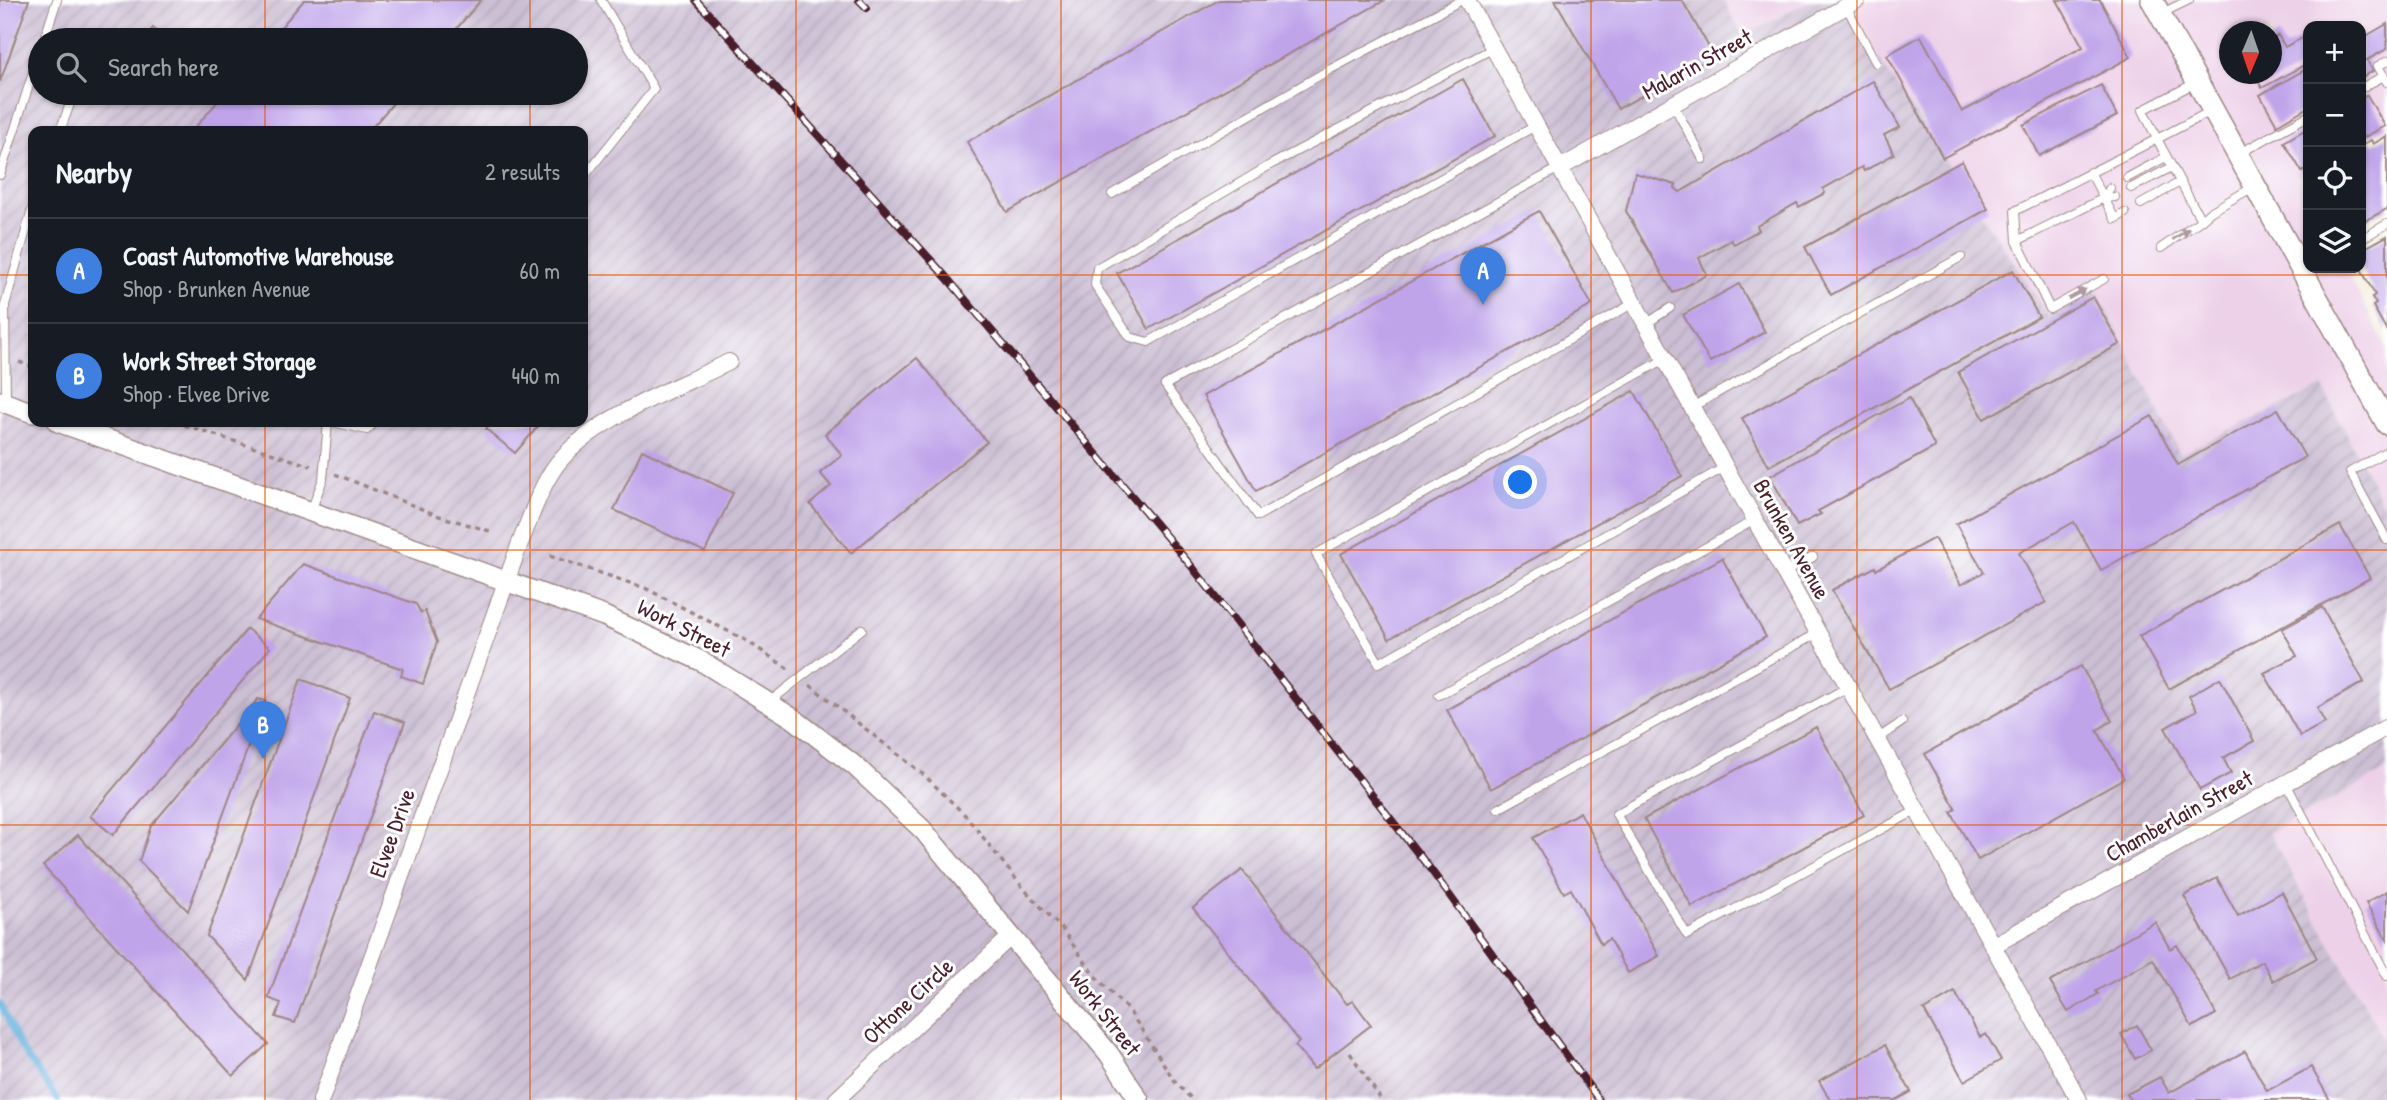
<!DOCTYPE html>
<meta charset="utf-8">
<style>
:root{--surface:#171b24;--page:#242831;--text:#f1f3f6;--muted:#9ea1a6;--line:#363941;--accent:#1a73e8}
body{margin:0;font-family:"Patrick Hand",sans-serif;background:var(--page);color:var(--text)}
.controls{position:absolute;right:21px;top:21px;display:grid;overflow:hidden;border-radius:14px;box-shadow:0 2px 5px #0004}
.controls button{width:63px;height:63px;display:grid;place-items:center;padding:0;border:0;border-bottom:2px solid var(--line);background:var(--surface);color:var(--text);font:35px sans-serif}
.compass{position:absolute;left:2219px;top:21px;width:63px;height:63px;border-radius:50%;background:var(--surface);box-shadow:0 2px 5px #0004;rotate:182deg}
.you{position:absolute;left:1521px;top:483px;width:24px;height:24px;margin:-18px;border:5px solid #fff;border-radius:50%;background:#1a73e8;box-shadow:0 0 0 10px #1a73e833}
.badge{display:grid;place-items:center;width:46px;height:46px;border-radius:50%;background:var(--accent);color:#fff;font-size:23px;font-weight:700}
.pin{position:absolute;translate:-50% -58px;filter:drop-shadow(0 2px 4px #0008)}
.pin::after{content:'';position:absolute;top:37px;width:24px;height:21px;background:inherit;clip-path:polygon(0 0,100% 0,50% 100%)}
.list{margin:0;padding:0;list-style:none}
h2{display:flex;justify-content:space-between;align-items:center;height:91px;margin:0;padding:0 28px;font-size:30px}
h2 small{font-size:23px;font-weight:400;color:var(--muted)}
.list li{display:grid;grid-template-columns:46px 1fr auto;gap:21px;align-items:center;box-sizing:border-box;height:105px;padding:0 28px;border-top:2px solid var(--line)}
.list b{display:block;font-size:26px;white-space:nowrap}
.list p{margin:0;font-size:23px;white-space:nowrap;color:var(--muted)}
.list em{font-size:23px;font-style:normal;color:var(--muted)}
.icon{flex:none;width:38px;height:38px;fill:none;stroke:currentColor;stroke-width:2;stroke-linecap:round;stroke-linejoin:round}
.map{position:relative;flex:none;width:2387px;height:1100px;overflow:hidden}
.search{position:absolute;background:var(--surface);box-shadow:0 2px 5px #0004;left:28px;top:28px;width:560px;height:77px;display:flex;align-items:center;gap:18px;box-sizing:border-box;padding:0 24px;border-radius:38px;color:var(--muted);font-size:26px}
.panel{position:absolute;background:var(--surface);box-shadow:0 2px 5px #0004;left:28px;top:126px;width:560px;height:301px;border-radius:14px}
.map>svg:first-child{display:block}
.built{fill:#edd1e9;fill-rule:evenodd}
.industrial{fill:url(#industrial-furrows);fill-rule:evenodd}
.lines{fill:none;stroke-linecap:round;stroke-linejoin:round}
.stream{stroke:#61afdb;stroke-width:6}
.building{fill:#c0a4ea}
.service-casing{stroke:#9e8684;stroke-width:10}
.minor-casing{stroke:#9e8684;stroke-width:18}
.tertiary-casing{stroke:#9e8684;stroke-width:22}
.secondary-casing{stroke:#9e8684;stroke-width:24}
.path{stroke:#9e8684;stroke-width:3.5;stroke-dasharray:5 5;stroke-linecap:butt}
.service{stroke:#fff;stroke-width:8}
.minor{stroke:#fff;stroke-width:16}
.tertiary{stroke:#fff;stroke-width:19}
.secondary{stroke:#fff;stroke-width:21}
.rail-casing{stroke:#4a1f2b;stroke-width:8}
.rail{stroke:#fff;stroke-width:5;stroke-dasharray:16;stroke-linecap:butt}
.oneway{fill:#ae9aa0}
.grid{fill:none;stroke:#e8590c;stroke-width:2;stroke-opacity:0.55}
.labels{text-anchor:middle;stroke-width:6;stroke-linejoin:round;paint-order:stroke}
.street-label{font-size:23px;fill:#4a1f2b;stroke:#fff}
</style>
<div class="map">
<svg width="2387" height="1100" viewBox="0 0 2387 1100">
<defs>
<pattern id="industrial-furrows" width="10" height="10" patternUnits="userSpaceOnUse" patternTransform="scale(1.75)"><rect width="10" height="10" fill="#ccbfd4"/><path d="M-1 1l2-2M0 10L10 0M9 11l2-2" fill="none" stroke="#b1a4b6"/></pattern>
</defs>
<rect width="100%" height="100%" fill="#fff"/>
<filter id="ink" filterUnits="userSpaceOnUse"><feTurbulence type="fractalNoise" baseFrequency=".0143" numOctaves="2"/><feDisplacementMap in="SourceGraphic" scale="14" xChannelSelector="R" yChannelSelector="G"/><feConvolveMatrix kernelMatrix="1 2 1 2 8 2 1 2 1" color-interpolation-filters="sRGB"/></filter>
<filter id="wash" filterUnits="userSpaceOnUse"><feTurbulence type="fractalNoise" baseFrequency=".00686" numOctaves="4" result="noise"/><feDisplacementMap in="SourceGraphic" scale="28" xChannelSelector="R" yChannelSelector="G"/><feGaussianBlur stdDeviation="1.57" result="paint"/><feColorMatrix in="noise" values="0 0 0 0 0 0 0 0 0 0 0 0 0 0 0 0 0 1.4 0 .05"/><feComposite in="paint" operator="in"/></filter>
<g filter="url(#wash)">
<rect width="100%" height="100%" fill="#f3eedc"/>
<!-- built -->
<g class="built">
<path d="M1725 0H1811L1743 37Z"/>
<path d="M1840 0H2387V128L2361 142V26H2308V170L2297 177 2308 199V268H2345L2387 348V512L2322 386 2180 455 2097 291 2049 316ZM2230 32H2272V74H2230Z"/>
<path d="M2387 770V1046L2269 833Z"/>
</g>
<!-- industrial -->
<path class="industrial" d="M0 0H1724L1743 37 1811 0H1840L2049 316 2097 291 2180 454 2322 386 2387 512V770L2269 833 2387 1046V1100H0ZM40 40H576V93H40ZM33 131H583V422H33Z"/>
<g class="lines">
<!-- stream -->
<path class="stream" d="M0 1004 21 1048 58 1100"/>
</g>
<g id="blocks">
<!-- building -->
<g class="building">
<path d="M0 0H29L0 82Z"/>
<path d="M304 0H481L447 40H270Z"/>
<path d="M1219 0H1385L1007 212 967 142Z"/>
<path d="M1555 0H1682L1714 56 1618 109Z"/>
<path d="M2057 0H2100L2131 57 1943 158 1887 55 1921 36 1962 112 2083 47Z"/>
<path d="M2387 24V49L2367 60 2373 71 2361 78V39Z"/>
<path d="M153 28 167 40H142Z"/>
<path d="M2278 35 2285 47 2308 35V63L2262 88 2254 74H2272V40Z"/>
<path d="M2308 68V107L2277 125 2260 95Z"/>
<path d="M1463 79 1495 136 1149 329 1117 273Z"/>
<path d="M1873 81 1900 127 1884 135 1894 154 1864 171 1862 167 1823 189 1825 193 1799 207 1797 203 1757 226 1759 230 1734 244 1731 240 1699 258 1707 275 1673 293 1626 211 1635 173 1676 185 1675 188 1680 192Z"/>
<path d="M2101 85 2117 116 2039 156 2023 125Z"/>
<path d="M156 93H176L167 102Z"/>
<path d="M225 93H402L369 131H192Z"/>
<path d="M2367 95 2385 126 2361 139V99Z"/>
<path d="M2308 128V169L2302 172 2284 142Z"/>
<path d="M2387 136V209L2365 221 2361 216V146L2371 140 2373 144Z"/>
<path d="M1962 161 1988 209 1831 295 1805 247Z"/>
<path d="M1539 211 1592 305 1256 491 1203 396Z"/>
<path d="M2387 236V331L2373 306 2376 304 2372 297 2375 295 2361 269V250Z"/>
<path d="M2013 270 2039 317 1769 466 1742 418Z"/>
<path d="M1739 284 1765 332 1710 362 1683 315Z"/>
<path d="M2093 297 2120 344 1984 419 1958 372Z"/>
<path d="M917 358 987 442 851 553 810 504 831 486 820 473 842 455 825 434Z"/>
<path d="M1634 391 1682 476 1389 639 1341 554Z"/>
<path d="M1909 398 1935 447 1818 511 1821 514 1797 526 1770 476Z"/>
<path d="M2278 409 2305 457 2101 570 2074 522 2019 553 2046 602 1889 689 1832 590 1875 567 1876 570 1934 538 1961 585 1984 572 1956 524 2152 416 2178 465Z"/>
<path d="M492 422H542L515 453 486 429Z"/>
<path d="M642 450 733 493 705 552 614 510Z"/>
<path d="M2340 525 2370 578 2169 689 2139 636Z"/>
<path d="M1722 558 1766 637 1491 789 1447 710Z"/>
<path d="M303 564 416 604 421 613 425 611 437 642 423 684 401 676 403 669 256 619Z"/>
<path d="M2322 607 2364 682 2317 708 2325 723 2300 736 2264 673 2297 656 2282 629Z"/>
<path d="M247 629 270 648 113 835 90 816Z"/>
<path d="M2081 666 2112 721 2097 730 2124 778 1978 860 1951 812 1956 809 1925 754Z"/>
<path d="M2220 678 2254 741 2223 758 2231 773 2200 790 2165 728 2197 710 2189 696Z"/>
<path d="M301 679 350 698 248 980 207 936Z"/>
<path d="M258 699 265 701 188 911 139 861 151 826Z"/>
<path d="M374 711 405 722 295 1023 276 1017 281 1003 268 998Z"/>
<path d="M1816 727 1864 815 1692 907 1644 819Z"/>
<path d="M1580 812 1659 956 1628 973 1609 939 1601 944 1571 889 1564 893 1533 838Z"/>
<path d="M78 835 268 1044 233 1076 43 866Z"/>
<path d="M1242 870 1347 1004 1353 1001 1371 1025 1314 1069 1295 1046 1299 1042 1193 908Z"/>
<path d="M2217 878 2238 916 2282 892 2317 958 2273 981 2262 961 2230 979 2184 896Z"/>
<path d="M2387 891V940L2366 903Z"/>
<path d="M2155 922 2170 949 2177 945 2216 1014 2192 1027 2153 959 2096 991 2098 994 2068 1012 2050 982Z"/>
<path d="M1955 992 1980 1037 1986 1034 2001 1060 1964 1081 1924 1010Z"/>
<path d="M2137 1025 2151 1050 2135 1059 2121 1034Z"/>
<path d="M1885 1045 1911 1092 1896 1100H1830L1819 1081Z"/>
<path d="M2245 1051 2267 1091 2311 1067 2330 1100H2130L2127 1094 2160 1077 2169 1093Z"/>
</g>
</g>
</g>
<g filter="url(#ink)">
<use href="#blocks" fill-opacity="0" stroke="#9e8684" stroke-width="2"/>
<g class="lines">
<!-- service casing -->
<g class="service-casing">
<g id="service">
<path d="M1846 6 1876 63"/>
<path d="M2160 14 2189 0"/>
<path d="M44 40 57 0"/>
<path d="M93 40 94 36"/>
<path d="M1494 48 1270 165 1097 268 1095 285 1130 337 1148 342 1537 125"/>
<path d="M2387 61 2378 66 2387 82"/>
<path d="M2361 88 2384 76"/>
<path d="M1673 104 1703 159"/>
<path d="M2211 111 2157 139 2201 220 2210 212 2255 186"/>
<path d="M60 131 74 93"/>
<path d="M2238 154 2308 116"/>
<path d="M1559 168 1165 385 1258 516 1634 303"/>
<path d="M2090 172 2115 219 2125 213"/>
<path d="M0 175 40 51"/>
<path d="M583 178 654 89 601 0"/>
<path d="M2127 178 2166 157"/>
<path d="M2131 188 2172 167"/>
<path d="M1112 194 1329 70 1462 0"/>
<path d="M2104 198 2110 188"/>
<path d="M2141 204 2180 182"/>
<path d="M2361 239 2387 224"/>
<path d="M2017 241 2015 211 2157 139 2143 110 2195 83"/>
<path d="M2161 248 2201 220"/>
<path d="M2104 279 2050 309 2017 241 2104 198 2115 197"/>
<path d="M1646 324 1670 308"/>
<path d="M1665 359 1316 554 1379 663 1725 467"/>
<path d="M6 403 5 305 33 206"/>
<path d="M1692 407 1961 257"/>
<path d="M333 422 367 430 375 422"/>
<path d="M2387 451 2350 472 2387 540"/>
<path d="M311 511 323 479 328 422"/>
<path d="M1784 573 1813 557"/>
<path d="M1848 687 1616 814 1687 935 1917 810"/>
<path d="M1439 695 1755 520"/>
<path d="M768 703 862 629"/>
<path d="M1877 739 1902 722"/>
<path d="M2286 783 2387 976"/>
<path d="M1498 809 1818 633"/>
</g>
</g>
<!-- minor casing -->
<g class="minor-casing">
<g id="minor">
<path d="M1467 0 1665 359 2079 1100"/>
<path d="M1560 168 1857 0"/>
<path d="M1994 945 2387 727"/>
<path d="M321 1100 520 543C531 517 540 487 557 464 594 417 675 389 729 362"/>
<path d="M836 1100 1011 936"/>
</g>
</g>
<!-- tertiary casing -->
<g class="tertiary-casing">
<g id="tertiary">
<path d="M0 401 33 413"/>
<path d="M58 422 604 616 701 661 794 719 855 766 923 830 1109 1054 1139 1100"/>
</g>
</g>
<!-- secondary casing -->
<g class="secondary-casing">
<path id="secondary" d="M2152 0 2387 424"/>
</g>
<!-- path -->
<g class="path">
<path d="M19 362 33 367"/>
<path d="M175 422 311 466"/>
<path d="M335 474 439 516 490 531"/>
<path d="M550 556 645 588 747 641 790 670"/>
<path d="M810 685 924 775 967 817 1023 888 1062 929 1095 976 1130 1012 1176 1083 1193 1100"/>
<path d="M1350 1053 1380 1098"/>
</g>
<!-- service -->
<use href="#service" class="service"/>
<!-- minor -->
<use href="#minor" class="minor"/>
<!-- tertiary -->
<use href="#tertiary" class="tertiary"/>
<!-- secondary -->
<use href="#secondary" class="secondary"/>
<!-- rail casing -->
<g class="rail-casing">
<g id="rail">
<path d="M696 0 947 278 1193 568 1431 870 1599 1100"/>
<path d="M859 0 867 8"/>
</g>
</g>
<!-- rail -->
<use href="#rail" class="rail"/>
</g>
<!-- one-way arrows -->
<defs><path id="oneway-solid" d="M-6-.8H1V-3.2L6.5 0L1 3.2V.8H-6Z" transform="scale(1.75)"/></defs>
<g class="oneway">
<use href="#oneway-solid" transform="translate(2181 234) rotate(-34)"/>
<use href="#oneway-solid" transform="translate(2077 294) rotate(-29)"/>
</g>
</g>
<!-- grid -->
<path class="grid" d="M265 0V40M530 0V40M796 0V1100M1061 0V1100M1326 0V1100M1591 0V1100M1857 0V1100M2122 0V1100M265 93V131M530 93V131M0 275H33M583 275H2387M265 422V1100M530 422V1100M0 550H2387M0 825H2387"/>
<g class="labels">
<!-- street labels -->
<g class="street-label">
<text transform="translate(1697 64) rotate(-29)" y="8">Malarin Street</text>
<text transform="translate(1792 539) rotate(61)" y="8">Brunken Avenue</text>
<text transform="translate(684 628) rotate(27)" y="8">Work Street</text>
<text transform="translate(2179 816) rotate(-29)" y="8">Chamberlain Street</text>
<text transform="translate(392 833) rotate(-70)" y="8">Elvee Drive</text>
<text transform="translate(908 1001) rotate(-43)" y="8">Ottone Circle</text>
<text transform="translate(1105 1013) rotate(52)" y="8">Work Street</text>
</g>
</g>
</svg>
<div class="controls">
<button>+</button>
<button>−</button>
<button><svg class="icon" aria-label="locate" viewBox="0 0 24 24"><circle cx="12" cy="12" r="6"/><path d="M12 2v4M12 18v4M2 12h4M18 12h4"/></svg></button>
<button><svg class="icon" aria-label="layers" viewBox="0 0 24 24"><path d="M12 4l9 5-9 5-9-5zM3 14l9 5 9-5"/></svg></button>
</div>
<svg class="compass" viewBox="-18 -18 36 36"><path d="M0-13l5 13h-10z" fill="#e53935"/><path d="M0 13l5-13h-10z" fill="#9ea1a6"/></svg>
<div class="you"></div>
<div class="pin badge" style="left:1483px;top:305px;background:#3f7fe0">A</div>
<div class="pin badge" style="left:263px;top:759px;background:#3f7fe0">B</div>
<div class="search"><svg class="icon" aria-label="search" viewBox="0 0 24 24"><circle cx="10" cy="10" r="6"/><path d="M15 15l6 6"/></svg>Search here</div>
<section class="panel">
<h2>Nearby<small>2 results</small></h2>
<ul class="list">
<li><span class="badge" style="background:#3f7fe0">A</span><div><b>Coast Automotive Warehouse</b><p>Shop · Brunken Avenue</p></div><em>60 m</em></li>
<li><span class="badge" style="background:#3f7fe0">B</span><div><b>Work Street Storage</b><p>Shop · Elvee Drive</p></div><em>440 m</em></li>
</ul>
</section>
</div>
